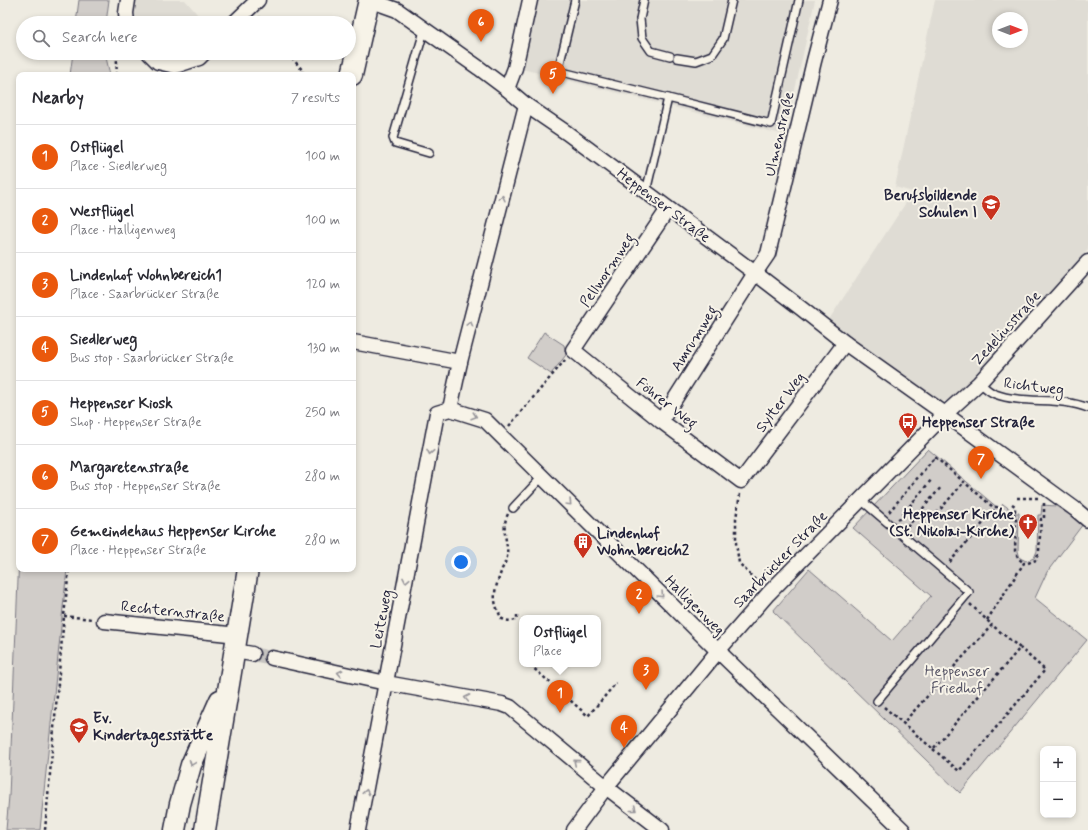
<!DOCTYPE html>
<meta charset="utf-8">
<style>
:root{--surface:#fff;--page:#f2f2f3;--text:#2b2b33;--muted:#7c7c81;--line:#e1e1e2;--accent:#ea580c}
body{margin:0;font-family:Mynerve,sans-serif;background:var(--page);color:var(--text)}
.controls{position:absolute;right:12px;bottom:12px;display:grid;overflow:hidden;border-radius:8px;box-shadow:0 2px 6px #0003}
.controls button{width:36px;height:36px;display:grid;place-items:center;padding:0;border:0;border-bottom:1px solid var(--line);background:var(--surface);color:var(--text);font:20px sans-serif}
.compass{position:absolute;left:992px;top:12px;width:36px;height:36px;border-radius:50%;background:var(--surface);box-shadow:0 2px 6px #0003;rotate:90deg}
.you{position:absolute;left:461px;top:562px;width:14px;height:14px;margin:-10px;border:3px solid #fff;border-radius:50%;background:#1a73e8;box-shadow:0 0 0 6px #1a73e833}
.badge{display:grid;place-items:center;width:26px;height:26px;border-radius:50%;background:var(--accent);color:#fff;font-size:13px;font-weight:700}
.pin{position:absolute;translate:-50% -33px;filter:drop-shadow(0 1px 2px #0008)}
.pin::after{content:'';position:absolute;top:21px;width:14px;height:12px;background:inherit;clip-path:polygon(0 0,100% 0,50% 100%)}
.popup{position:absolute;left:519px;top:615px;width:82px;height:52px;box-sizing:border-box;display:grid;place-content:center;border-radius:8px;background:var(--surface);filter:drop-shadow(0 1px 3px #0005);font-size:13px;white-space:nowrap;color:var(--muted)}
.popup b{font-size:15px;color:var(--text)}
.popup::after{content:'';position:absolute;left:50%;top:100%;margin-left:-8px;border:8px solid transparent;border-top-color:var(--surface)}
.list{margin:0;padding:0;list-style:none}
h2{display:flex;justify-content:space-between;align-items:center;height:52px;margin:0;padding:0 16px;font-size:17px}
h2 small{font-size:13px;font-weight:400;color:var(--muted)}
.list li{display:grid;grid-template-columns:26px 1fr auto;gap:12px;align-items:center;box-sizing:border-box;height:64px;padding:0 16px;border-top:1px solid var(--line)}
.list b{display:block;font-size:15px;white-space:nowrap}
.list p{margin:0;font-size:13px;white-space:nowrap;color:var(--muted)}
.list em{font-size:13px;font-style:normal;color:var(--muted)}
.icon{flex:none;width:22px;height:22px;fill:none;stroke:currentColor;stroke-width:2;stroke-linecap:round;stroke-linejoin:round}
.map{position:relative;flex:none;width:1088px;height:830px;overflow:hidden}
.search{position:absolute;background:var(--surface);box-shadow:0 2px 6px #0003;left:16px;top:16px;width:340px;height:44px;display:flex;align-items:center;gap:10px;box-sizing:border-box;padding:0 14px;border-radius:22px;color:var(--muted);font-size:15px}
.panel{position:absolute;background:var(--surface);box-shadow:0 2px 6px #0003;left:16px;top:72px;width:340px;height:500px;border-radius:8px}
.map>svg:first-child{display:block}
.built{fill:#dfdcd4;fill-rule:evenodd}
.green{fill:#d1cdc9;stroke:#7a7882}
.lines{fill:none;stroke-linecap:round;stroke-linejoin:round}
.minor-tunnel{stroke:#c5c3c0;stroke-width:14;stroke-dasharray:14 7;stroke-linecap:butt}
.service-casing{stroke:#22223b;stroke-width:10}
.minor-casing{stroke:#22223b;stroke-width:17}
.secondary-casing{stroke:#22223b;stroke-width:23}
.path{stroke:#22223b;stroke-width:2.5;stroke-dasharray:3 3;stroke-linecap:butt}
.service{stroke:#f7f3e8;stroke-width:7}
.minor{stroke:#f7f3e8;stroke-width:14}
.secondary{stroke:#f7f3e8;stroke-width:20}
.oneway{stroke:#97959a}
.labels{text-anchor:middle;stroke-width:4;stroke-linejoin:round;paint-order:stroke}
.street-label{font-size:15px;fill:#22223b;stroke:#f7f3e8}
.poi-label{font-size:15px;font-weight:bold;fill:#22223b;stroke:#f7f3e8;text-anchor:start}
.park-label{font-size:15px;fill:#575566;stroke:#f7f3e8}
</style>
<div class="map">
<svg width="1088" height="830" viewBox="0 0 1088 830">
<rect width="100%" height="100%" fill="#eeebe1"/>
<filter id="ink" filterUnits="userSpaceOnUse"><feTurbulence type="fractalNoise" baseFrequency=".025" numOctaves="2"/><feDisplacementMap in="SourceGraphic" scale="8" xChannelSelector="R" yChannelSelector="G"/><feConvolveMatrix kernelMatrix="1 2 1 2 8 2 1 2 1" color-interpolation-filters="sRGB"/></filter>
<g filter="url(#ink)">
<!-- built -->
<g class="built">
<path d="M122 0H185L205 23H127Z"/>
<path d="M538 0H815L785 135 522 69Z"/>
<path d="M935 0H1088V250L951 401H932L828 321 913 192 895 187ZM998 18H1022V42H998Z"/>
</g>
<!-- green -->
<g class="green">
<path d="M79 0H109L106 23H76Z"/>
<path d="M73 53H105L110 75H70Z"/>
<path d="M544 332 564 345 566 355 551 374 527 358Z"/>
<path d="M928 449 999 509 1003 504 1015 513H1019L1018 551 1020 558 1026 561 1034 558 1037 551 1038 515H1041L1042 505 1056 506 1083 524 1047 572 1035 598 1087 640 960 793 773 611 809 569 892 641 931 596 853 528Z"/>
<path d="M19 556V569H67L40 830H6L9 796Z"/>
</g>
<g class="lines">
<!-- minor-tunnel -->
<path class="minor-tunnel" d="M252 654 272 658"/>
<!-- service casing -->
<g class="service-casing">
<g id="service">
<path d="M575 0 558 71 668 98"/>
<path d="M644 0 640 19 642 38 651 51 670 56"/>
<path d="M424 31 393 138 395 143 429 153"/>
<path d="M677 58 696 61 712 55 723 39 732 0"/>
<path d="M646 192 668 98 771 124 799 0"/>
<path d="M979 383C984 386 989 392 995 394 1025 405 1059 396 1088 408"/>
<path d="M861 500 969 592 877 701"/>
<path d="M513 508 542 477"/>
</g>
</g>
<!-- minor casing -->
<g class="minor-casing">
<g id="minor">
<path d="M369 0 397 10 479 68 507 89 526 105 567 133 755 273 802 309 845 343 945 414 1075 509 1088 520"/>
<path d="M127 23 126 13 128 0"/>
<path d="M234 23 258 0"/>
<path d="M149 53 158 62 175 66 199 58 204 53"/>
<path d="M507 89 515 68 530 0"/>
<path d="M668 209 573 350 661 421 741 481 845 343"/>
<path d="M353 342 460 362"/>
<path d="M450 409 460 362 526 105"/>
<path d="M661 421 755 273 768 254 814 61 830 0"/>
<path d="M104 621 238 635"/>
<path d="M235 651 252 654"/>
<path d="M272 658 386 683 502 704 510 707 606 787 662 830"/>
<path d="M358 830 437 413 450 409 485 420 718 651 903 830"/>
<path d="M574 830 606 787 718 651 768 594 945 414 979 383 1088 262"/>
</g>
</g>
<!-- secondary casing -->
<g class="secondary-casing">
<g id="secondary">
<path d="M352 75 369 0"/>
<path d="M175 830 180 804 191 765 220 700"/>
<path d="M205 830 248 569"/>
</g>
</g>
<!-- path -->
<g class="path">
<path d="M259 17 263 23"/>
<path d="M288 53 303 71 302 75"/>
<path d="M116 75 117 63 116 53"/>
<path d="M509 426 565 360"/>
<path d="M740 494 736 518V543L739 563 760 585"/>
<path d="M1017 498H1039"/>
<path d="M1012 504 1015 506V511L1013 513 1016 517 1015 551 1019 559 1024 563"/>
<path d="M889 512 935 457 993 507H997L948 564"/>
<path d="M508 514C500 530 509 542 507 557 506 561 504 565 502 569 495 590 490 598 502 619 508 621 512 622 517 619V615"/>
<path d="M898 520 932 479"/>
<path d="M907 527 942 486"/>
<path d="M917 536 964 482"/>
<path d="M970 604 992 625"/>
<path d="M64 616 92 619"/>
<path d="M987 620 1024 563H1028L1036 560 1039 551 1041 519H1044V502"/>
<path d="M530 665 588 716 616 683"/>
<path d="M884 707 933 749 1020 648 992 625 903 723"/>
<path d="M933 749 959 771 1045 670 1020 648"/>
<path d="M45 830 64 616 69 569"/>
</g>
<!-- service -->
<use href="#service" class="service"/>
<!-- minor -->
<use href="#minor" class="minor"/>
<!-- secondary -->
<use href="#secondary" class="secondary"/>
</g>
<!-- one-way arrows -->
<defs><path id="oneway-chevron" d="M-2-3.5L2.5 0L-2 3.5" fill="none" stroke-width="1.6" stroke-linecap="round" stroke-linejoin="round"/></defs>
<g class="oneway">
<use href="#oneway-chevron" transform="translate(502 198) rotate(-76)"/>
<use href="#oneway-chevron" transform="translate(470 324) rotate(-76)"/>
<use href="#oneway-chevron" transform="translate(474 416) rotate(18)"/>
<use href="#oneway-chevron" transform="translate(430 452) rotate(101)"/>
<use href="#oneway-chevron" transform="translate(569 503) rotate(45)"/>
<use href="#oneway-chevron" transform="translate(406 580) rotate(101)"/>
<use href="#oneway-chevron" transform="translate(661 595) rotate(45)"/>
<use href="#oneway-chevron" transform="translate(340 673) rotate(-168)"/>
<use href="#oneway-chevron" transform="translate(467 698) rotate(-169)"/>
<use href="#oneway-chevron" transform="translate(576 762) rotate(-140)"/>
<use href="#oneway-chevron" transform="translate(192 763) rotate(111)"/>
<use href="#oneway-chevron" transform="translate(366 792) rotate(-79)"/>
<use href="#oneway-chevron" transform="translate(634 809) rotate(38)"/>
</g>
</g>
<!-- icons -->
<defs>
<g id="school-pin" transform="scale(1)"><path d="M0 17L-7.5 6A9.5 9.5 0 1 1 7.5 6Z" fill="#c8321e" stroke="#f7f3e8"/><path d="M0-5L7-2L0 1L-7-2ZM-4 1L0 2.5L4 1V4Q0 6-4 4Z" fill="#fff"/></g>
<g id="bus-pin" transform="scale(1)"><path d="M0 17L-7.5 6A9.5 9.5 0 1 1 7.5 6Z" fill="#c8321e" stroke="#f7f3e8"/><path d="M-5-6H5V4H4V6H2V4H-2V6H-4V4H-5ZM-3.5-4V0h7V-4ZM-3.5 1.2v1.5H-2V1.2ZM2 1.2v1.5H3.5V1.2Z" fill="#fff"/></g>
<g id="church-pin" transform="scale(1)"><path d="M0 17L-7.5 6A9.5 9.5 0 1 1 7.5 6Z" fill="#c8321e" stroke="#f7f3e8"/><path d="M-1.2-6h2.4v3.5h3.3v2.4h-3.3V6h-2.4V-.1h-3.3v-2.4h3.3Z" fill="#fff"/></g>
<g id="building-pin" transform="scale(1)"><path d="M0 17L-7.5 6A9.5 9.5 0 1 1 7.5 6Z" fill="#c8321e" stroke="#f7f3e8"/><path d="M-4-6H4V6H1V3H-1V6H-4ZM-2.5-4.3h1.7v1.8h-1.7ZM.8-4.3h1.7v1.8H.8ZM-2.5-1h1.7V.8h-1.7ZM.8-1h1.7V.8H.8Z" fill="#fff"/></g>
</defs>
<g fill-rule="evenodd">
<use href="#school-pin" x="991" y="204"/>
<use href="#bus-pin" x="908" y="422"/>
<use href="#church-pin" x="1028" y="523"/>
<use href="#building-pin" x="583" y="542"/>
<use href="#school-pin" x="79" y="727"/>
</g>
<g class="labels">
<!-- street labels -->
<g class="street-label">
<text transform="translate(779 134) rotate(-77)" y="5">Ulmenstraße</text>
<text transform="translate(664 205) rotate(37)" y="5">Heppenser Straße</text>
<text transform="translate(607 270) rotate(-56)" y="5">Pellwormweg</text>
<text transform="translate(1006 328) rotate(-48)" y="5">Zedeliusstraße</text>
<text transform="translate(694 338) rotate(-58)" y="5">Amrumweg</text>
<text transform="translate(1034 386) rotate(7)" y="5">Richtweg</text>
<text transform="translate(780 402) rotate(-53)" y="5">Sylter Weg</text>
<text transform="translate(667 403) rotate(38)" y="5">Föhrer Weg</text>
<text transform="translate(780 559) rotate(-46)" y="5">Saarbrücker Straße</text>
<text transform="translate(695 605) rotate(45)" y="5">Halligenweg</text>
<text transform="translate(173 611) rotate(6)" y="5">Rechternstraße</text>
<text transform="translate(381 619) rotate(-79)" y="5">Leiteweg</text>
</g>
<!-- poi labels -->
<g class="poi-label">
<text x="977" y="200" text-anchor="end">Berufsbildende<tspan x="977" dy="17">Schulen I</tspan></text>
<text x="922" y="427">Heppenser Straße</text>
<text x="1014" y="519" text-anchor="end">Heppenser Kirche<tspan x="1014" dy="17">(St. Nikolai-Kirche)</tspan></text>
<text x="597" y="538">Lindenhof<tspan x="597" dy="17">Wohnbereich2</tspan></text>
<text x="93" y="723">Ev.<tspan x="93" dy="17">Kindertagesstätte</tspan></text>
</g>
<!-- park labels -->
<g class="park-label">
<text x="957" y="676">Heppenser<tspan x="957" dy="17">Friedhof</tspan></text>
</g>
</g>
</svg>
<div class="controls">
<button>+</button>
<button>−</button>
</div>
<svg class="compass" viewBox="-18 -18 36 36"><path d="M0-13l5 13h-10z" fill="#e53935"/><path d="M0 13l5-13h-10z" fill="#7c7c81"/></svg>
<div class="you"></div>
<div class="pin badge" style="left:560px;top:713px">1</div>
<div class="popup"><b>Ostflügel</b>Place</div>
<div class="pin badge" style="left:639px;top:614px">2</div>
<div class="pin badge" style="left:646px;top:690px">3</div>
<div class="pin badge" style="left:624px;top:748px">4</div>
<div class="pin badge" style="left:553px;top:94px">5</div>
<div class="pin badge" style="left:481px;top:42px">6</div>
<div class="pin badge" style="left:981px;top:479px">7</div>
<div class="search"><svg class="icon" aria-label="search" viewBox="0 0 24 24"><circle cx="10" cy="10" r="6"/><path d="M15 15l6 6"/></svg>Search here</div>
<section class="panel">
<h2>Nearby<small>7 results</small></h2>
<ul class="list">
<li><span class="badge">1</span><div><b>Ostflügel</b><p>Place · Siedlerweg</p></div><em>100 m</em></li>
<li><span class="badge">2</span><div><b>Westflügel</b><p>Place · Halligenweg</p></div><em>100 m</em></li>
<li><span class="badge">3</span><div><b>Lindenhof Wohnbereich1</b><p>Place · Saarbrücker Straße</p></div><em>120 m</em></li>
<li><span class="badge">4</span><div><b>Siedlerweg</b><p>Bus stop · Saarbrücker Straße</p></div><em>130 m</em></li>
<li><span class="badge">5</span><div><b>Heppenser Kiosk</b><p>Shop · Heppenser Straße</p></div><em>250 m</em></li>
<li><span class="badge">6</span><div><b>Margaretenstraße</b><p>Bus stop · Heppenser Straße</p></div><em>280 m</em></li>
<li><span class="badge">7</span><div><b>Gemeindehaus Heppenser Kirche</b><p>Place · Heppenser Straße</p></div><em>280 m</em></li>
</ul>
</section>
</div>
